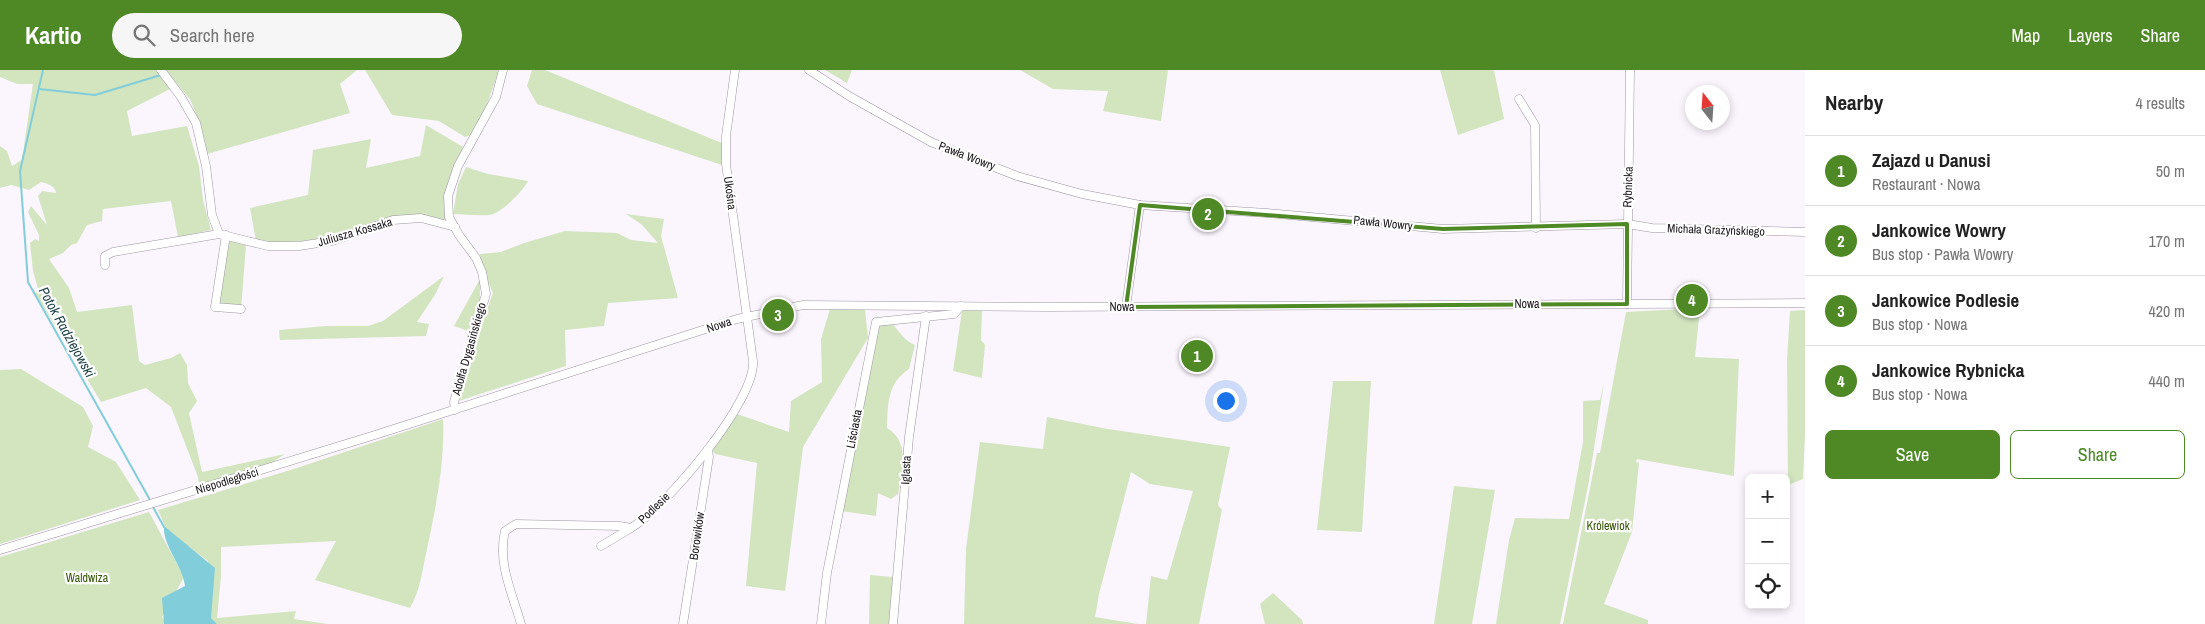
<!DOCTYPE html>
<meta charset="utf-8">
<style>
:root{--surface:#fff;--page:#f6f6f6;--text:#222;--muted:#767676;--line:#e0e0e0;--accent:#4e8926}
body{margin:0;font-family:"Archivo Narrow",sans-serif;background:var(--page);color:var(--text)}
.controls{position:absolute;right:15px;bottom:15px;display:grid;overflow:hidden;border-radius:8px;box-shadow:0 2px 8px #0003}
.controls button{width:45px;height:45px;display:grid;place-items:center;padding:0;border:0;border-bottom:1px solid var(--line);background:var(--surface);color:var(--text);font:25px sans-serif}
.compass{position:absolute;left:1685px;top:15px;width:45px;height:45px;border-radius:50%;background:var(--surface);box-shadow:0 2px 8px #0003;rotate:343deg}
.you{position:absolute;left:1225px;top:330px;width:18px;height:18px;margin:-12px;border:4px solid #fff;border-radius:50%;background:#1a73e8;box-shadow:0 0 0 8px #1a73e833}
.badge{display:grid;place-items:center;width:32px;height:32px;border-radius:50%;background:var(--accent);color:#fff;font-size:16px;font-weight:700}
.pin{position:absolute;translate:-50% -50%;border:2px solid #fff;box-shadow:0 1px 5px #0006}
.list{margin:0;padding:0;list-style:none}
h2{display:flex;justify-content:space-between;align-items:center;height:65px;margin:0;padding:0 20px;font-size:21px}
h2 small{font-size:16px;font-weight:400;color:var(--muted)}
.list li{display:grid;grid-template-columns:32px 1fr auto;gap:15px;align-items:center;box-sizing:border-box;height:70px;padding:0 20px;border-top:1px solid var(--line)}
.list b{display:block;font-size:19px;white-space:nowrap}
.list p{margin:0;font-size:16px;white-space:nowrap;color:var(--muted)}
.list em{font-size:16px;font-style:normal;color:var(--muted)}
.actions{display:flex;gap:10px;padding:15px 20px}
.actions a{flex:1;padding:11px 0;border:1px solid var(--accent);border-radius:8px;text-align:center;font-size:18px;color:var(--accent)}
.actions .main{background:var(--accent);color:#fff}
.icon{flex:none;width:28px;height:28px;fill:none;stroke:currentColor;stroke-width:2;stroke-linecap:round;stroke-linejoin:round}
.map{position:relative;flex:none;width:1805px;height:554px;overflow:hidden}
header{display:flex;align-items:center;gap:30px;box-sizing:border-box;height:70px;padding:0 25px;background:var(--accent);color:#fff}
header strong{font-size:24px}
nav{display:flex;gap:28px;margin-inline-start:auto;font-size:18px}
.search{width:350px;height:45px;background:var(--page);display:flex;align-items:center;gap:12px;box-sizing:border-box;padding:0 18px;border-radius:28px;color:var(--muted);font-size:19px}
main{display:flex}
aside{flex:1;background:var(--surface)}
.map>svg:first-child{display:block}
.green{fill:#d2e5bf}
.water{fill:#82cdda}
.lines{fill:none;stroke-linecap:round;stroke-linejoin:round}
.stream{stroke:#82cdda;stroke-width:2}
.minor-casing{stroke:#9e95a2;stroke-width:9}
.minor{stroke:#fff;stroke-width:8}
.marked{fill:none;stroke:#4e8926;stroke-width:4;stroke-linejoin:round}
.labels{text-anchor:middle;stroke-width:4.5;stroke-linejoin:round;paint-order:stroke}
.street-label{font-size:12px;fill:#1b171c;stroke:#fff}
.park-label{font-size:12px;fill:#375505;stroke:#fff}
.water-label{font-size:14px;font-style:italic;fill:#1e4248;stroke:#fff}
</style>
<header>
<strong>Kartio</strong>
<div class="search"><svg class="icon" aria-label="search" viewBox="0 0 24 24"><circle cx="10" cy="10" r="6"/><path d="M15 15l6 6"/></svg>Search here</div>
<nav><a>Map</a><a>Layers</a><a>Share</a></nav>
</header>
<main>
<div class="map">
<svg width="1805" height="554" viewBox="0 0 1805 554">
<rect width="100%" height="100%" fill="#fbf5fe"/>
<!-- green -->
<g class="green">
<path d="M0 0H159L172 18 127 41 132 66 187 56 199 96 203 130 211 160 178 167 171 131 103 139 102 151 87 155 77 173 71 175 63 183 49 189 69 218 77 242 132 235 139 291 145 295 171 288 180 283 187 295 188 313 197 331 189 343 202 402 285 384 270 394 199 416 198 407 171 337 146 318 101 332 35 223 38 219 33 201 30 173 35 169 39 171V165L28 142 31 136 47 155 38 126 42 121 56 123C55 116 49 114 41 112L29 120 11 115 0 118V76L7 81 12 96 22 90 33 14H17L0 7Z"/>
<path d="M166 0H357L340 14 350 43 207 84 202 62 191 31Z"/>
<path d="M365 0H499L485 40 471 65 465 67 439 51 392 45Z"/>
<path d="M532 0H545L724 74 722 95 537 34 527 16Z"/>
<path d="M825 0H852L847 13Z"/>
<path d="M1020 0H1168L1161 51 1103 41 1108 21 1053 19Z"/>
<path d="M1440 0H1494L1504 49 1458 65Z"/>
<path d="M426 55 463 77 445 125 447 145 444 150 421 145 329 168 302 171 269 173 256 171 250 138 308 125 313 80 371 69 366 98 420 86Z"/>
<path d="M466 97 488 104 528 111C522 122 502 143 489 145 478 146 464 144 453 144L458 114Z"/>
<path d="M626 144 664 149 661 166 678 228 608 233 604 256 565 260 566 296 459 331 476 270 493 223 481 197 480 184 501 182 524 173 565 161 617 163 631 170 658 173 641 154Z"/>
<path d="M232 170 246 175 241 239 219 235 228 173Z"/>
<path d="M444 206 436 223 417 252 429 254 426 266 280 270 279 260 327 256H368L383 251Z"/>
<path d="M480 209V230L471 262 454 256Z"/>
<path d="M1700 238 1695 287 1739 289 1734 406 1637 389 1636 392 1639 393 1632 462 1604 534 1648 550V554H1563L1597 383H1600L1626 242Z"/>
<path d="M830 239 865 240 868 268 803 377 785 521 746 516 757 393 715 384 712 379 737 344 789 362 791 331 822 312 821 269Z"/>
<path d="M982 240 981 270 985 275 982 308 953 301 962 241Z"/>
<path d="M1805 240V365L1803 409 1788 415 1787 290 1790 241Z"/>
<path d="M891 253C900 261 904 271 915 275L909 299C887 314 888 333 887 358 910 371 903 402 898 424L891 429 878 423 876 446 841 441 879 255Z"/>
<path d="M21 299 83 337 93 356 88 377 116 392 140 430 0 474V300Z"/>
<path d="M1333 311H1371L1362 462 1317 460Z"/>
<path d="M1604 313 1589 411 1560 554H1496L1509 470 1515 448 1569 449 1583 372V331L1600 330Z"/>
<path d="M1047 347 1108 359 1230 377 1218 435 1222 440 1199 554H1146L1151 506 1167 510 1193 421 1150 414 1131 402 1099 524 1095 547 1138 554H964L966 479 980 372 1043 379Z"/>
<path d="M443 349C445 392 436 437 427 479 422 500 421 519 410 538L315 510 336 471 221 477V507L217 548 296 541 294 549 328 554H213L207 543 208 491 167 461 158 440 297 398Z"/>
<path d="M1454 416 1495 420 1472 554H1434Z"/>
<path d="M149 442 184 507 162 547 167 554H0V487Z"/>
<path d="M870 505 893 507 890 554H869Z"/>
<path d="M1273 523 1302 550 1303 554H1265L1260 534Z"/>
</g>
<!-- water -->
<path class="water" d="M164 456 215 498 211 548 217 554H164L162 528 185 516C183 496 162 475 164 456Z"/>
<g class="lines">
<!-- stream -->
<g class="stream">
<path d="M43 0 20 101 28 212 150 430"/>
<path d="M39 19 95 25 161 5"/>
<path d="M153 437 164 457"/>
</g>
<!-- minor casing -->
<g class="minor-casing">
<g id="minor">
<path d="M161 0 181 27 196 53 206 96 212 145 219 164 268 176H299L332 171 393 150 421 148 455 157"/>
<path d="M809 0 849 26 931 72 1017 106 1082 124 1140 135 1267 143 1443 159 1627 154 1652 158 1805 162"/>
<path d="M1519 29 1535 55 1536 158"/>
<path d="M226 165 215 237 241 239"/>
<path d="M105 195V186L113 182 219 164"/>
<path d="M1627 234 1630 0"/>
<path d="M1126 237 1140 135"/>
<path d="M455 340 454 332 486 224 482 202 476 188 459 165 449 147 448 126 458 96 496 27 503 0"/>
<path d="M601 476 631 458"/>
<path d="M0 480 375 365 737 249 803 235 1048 237 1805 233"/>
<path d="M521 554C513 525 497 493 505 461L516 454 620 456 631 458C665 438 756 331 753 291L726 94V66L735 0"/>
<path d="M683 554 709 387 708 379"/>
<path d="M821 554 827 503 876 252 954 244 961 236"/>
<path d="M893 554 909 367 926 246"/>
</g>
</g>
<!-- minor -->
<use href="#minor" class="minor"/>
</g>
<!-- marked area -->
<path class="marked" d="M1140 135 1443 159 1627 154V234L1126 237Z"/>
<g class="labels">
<!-- street labels -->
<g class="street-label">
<text transform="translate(967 86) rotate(21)" y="4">Pawła Wowry</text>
<text transform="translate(1628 117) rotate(-88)" y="4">Rybnicka</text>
<text transform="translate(730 123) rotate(82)" y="4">Ukośna</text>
<text transform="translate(1383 153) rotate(6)" y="4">Pawła Wowry</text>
<text transform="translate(1716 160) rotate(2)" y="4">Michała Grażyńskiego</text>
<text transform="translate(355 162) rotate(-16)" y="4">Juliusza Kossaka</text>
<text x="1527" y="238">Nowa</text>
<text x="1122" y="241">Nowa</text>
<text transform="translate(719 255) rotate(-18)" y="4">Nowa</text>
<text transform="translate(469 279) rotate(-74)" y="4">Adolfa Dygasińskiego</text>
<text transform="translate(854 359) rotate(-79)" y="4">Liściasta</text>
<text transform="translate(906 400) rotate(-87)" y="4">Iglasta</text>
<text transform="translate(227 411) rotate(-17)" y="4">Niepodległości</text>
<text transform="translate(654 438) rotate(-44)" y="4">Podlesie</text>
<text transform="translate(697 466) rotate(-82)" y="4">Borowików</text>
</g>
<!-- park labels -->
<g class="park-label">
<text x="1608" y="460">Królewiok</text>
<text x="87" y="512">Waldwiza</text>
</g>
<!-- water labels -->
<g class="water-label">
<text transform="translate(67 262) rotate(61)" y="5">Potok Radziejowski</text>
</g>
</g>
</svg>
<div class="controls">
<button>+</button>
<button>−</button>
<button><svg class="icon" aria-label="locate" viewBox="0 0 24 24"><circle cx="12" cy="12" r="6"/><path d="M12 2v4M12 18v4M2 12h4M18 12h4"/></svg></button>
</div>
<svg class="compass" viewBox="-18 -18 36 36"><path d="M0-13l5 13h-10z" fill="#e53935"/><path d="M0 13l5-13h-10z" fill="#767676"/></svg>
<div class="you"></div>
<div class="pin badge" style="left:1197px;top:286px">1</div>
<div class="pin badge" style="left:1208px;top:144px">2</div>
<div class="pin badge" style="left:778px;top:245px">3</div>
<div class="pin badge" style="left:1692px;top:230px">4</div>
</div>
<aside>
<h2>Nearby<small>4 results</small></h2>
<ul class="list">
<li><span class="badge">1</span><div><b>Zajazd u Danusi</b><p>Restaurant · Nowa</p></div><em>50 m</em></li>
<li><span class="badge">2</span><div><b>Jankowice Wowry</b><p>Bus stop · Pawła Wowry</p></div><em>170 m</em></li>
<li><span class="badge">3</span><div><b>Jankowice Podlesie</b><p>Bus stop · Nowa</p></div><em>420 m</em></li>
<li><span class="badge">4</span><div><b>Jankowice Rybnicka</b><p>Bus stop · Nowa</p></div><em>440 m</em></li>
</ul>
<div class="actions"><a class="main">Save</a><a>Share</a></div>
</aside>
</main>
